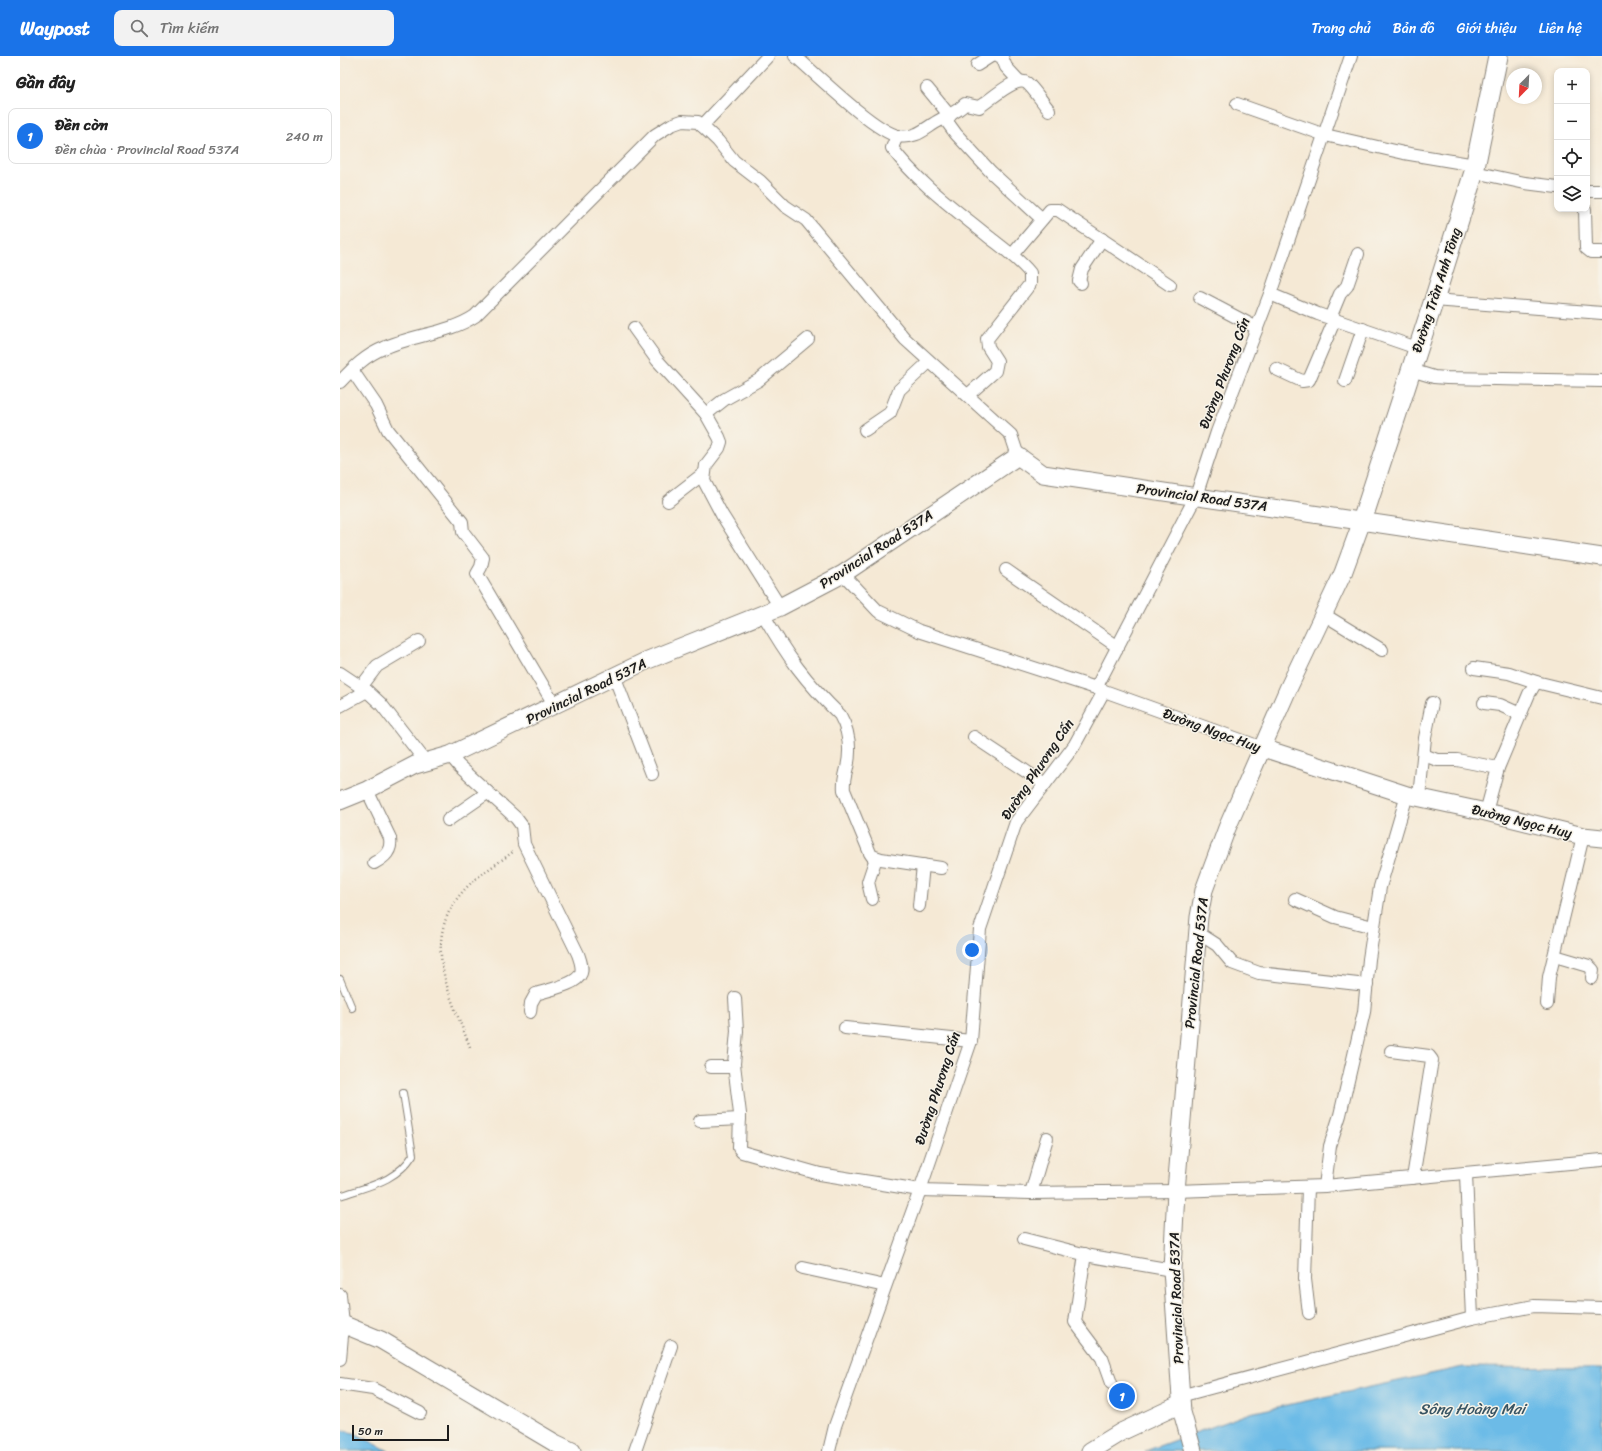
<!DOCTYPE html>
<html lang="vi">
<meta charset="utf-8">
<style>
:root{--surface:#fff;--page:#f2f2f2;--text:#222;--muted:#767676;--line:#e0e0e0;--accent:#1a73e8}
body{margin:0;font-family:Sriracha,sans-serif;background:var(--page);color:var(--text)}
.controls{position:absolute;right:12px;top:12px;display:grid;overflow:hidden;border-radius:8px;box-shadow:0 2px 6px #0003}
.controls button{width:36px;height:36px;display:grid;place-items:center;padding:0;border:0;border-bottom:1px solid var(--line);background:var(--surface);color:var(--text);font:20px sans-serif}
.compass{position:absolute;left:1166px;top:12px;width:36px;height:36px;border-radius:50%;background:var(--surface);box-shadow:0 2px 6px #0003;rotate:204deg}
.scale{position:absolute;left:12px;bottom:10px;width:97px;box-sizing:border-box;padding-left:4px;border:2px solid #1c1c1c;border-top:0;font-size:11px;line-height:14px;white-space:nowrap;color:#1c1c1c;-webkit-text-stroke:3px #f7f3e8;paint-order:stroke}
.you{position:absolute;left:632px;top:894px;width:14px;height:14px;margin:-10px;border:3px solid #fff;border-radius:50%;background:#1a73e8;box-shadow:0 0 0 6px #1a73e833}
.badge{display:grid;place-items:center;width:26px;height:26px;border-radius:50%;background:var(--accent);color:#fff;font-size:13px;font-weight:700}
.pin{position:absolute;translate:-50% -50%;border:2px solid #fff;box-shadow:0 1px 4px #0006}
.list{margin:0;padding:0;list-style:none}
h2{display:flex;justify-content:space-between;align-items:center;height:52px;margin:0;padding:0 16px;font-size:17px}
h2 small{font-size:13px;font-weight:400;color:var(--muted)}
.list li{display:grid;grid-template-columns:26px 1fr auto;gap:12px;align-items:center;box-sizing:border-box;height:56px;margin:0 8px 8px;padding:0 8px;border:1px solid var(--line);border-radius:8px}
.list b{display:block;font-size:15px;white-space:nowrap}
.list p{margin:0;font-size:13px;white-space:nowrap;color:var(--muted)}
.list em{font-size:13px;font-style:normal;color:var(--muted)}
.icon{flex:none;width:22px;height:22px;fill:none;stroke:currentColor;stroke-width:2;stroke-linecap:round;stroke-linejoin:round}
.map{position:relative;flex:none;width:1262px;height:1395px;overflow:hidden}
header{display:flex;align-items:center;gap:24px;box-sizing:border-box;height:56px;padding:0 20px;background:var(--accent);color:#fff}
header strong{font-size:19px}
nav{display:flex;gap:22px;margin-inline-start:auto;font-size:14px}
.search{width:280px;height:36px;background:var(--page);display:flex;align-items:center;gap:10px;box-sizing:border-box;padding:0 14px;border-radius:8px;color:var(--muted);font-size:15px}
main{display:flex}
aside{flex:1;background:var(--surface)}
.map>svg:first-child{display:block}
.water{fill:#6cbbe7;stroke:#446c82}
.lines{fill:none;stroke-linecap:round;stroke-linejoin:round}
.lane-casing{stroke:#888278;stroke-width:8}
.street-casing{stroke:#888278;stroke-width:14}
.secondary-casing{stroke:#888278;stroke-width:19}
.primary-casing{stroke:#888278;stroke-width:21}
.path{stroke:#888278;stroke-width:2.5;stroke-dasharray:1 3;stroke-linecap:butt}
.lane{stroke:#fff;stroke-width:6}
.street{stroke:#fff;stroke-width:12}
.secondary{stroke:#fff;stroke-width:17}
.primary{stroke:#fff;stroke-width:19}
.labels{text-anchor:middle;stroke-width:3;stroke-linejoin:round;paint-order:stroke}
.street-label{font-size:14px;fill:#1c1c1c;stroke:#f7f3e8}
.water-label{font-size:15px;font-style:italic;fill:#385463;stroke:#f7f3e8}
</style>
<header>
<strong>Waypost</strong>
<div class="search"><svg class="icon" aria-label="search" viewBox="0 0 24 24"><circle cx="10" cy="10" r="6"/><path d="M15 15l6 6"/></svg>Tìm kiếm</div>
<nav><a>Trang chủ</a><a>Bản đồ</a><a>Giới thiệu</a><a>Liên hệ</a></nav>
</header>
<main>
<aside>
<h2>Gần đây<small></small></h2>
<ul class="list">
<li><span class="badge">1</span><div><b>Đền cờn</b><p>Đền chùa · Provincial Road 537A</p></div><em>240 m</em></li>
</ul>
</aside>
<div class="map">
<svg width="1262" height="1395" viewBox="0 0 1262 1395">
<rect width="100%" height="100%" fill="#f7f3e8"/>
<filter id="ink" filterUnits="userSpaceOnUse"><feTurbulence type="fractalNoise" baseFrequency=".025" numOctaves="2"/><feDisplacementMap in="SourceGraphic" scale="8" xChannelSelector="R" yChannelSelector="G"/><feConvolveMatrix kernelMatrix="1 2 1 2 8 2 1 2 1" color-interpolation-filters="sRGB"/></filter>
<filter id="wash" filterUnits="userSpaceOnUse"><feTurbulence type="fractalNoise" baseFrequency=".012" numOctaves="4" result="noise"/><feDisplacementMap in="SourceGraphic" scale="16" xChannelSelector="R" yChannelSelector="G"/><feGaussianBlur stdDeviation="0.9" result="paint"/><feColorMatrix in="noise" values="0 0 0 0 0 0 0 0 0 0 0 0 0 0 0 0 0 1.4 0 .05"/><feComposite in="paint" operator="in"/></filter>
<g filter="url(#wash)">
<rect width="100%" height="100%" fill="#f5e9d5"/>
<!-- water -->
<g class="water">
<path d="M1123 1311 1262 1312V1395H805L910 1357Z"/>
<path d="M0 1374 14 1377 49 1395H0Z"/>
</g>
</g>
<g filter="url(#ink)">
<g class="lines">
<!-- lane casing -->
<g class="lane-casing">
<g id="lane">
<path d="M0 923 12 952"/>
<path d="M0 1140C28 1130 56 1126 73 1099L63 1037"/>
</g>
</g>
<!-- street casing -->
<g class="street-casing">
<g id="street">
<path d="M455 0C477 19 534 75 558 80 577 83 585 72 600 64 609 59 617 56 625 48L639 51C650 45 675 19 687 27 695 34 702 46 709 54"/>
<path d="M659 0 662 1 666 11 679 25"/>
<path d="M637 9 651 0"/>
<path d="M587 32 610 60"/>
<path d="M897 48 985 79 1064 97 1135 109"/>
<path d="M605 63 616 78 651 116 702 163"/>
<path d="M362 70 428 0"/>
<path d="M557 80 552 92C578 127 616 154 649 181 663 192 679 203 690 217V228L647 283 648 291 657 305 655 315 628 339"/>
<path d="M1134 116 1185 127 1217 131"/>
<path d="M1247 135H1262"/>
<path d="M1245 153 1246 192 1251 196H1262"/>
<path d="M672 199 710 154H718L830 229"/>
<path d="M741 227 739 225 742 213 762 183"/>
<path d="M930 238 978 258 1077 292"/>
<path d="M860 242 917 272"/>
<path d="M1094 244 1262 257"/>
<path d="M990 262 1000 238 1007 230 1018 198"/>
<path d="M294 272 317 304 366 358 379 381 381 386 379 392 366 409 364 425 382 459 440 551"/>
<path d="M936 313 962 325 969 324 995 263"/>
<path d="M12 314 36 349 48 374 122 466 123 476 143 502 141 511 137 518 215 650"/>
<path d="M1071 314 1094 321 1107 322 1262 325"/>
<path d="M1005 325 1023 273"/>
<path d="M0 326C13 312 26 299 44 292 72 279 110 277 135 260L315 79 331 69 342 65 358 66 378 85 394 105 420 125 445 150 466 164 565 283 671 379 678 400"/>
<path d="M366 358 385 343 419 324 468 283"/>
<path d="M525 374 550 357 559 334 589 306"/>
<path d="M328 445 363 418"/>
<path d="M666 514 778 591"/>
<path d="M503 518 538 555 579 575 756 632 923 692"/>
<path d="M423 558C447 600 465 625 500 659 509 675 511 694 507 712 505 720 503 726 504 734L530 797 532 800 541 803 601 812"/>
<path d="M983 558 1042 594"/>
<path d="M1134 612 1169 617 1196 626 1262 642"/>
<path d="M0 617 27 635 41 648 86 706"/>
<path d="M275 622 312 718"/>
<path d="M21 631 37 610 79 585"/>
<path d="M756 632 856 440 877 376 930 238 1011 0"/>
<path d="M1144 647 1160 649 1180 658"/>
<path d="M0 650 27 635"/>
<path d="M634 681 705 728"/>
<path d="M110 699 119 710 176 762 182 770 184 788 238 898C240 904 243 911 241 917 237 929 207 934 196 938L191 947 190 956"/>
<path d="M1084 699 1097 704H1117L1158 712"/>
<path d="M27 734 50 782C52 795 45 801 34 807"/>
<path d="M1079 741 1085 682 1092 647"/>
<path d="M1146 756 1158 712 1189 638 1196 626"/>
<path d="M108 764 147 737"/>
<path d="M532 843 528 826 536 802"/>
<path d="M955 843 995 861 1033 871"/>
<path d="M579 850 583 809"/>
<path d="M856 879 863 880 877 889 892 907 919 917 1027 929"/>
<path d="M1215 900 1249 910 1253 914 1252 922"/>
<path d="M395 942 397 975 394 1008 400 1058 399 1092 402 1096 480 1118 580 1134 691 1137 836 1135 985 1130 1262 1104"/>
<path d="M1207 948 1209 921 1243 780"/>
<path d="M505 972 631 985"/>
<path d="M1051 995 1089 1000 1092 1004 1073 1122"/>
<path d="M371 1011H394"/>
<path d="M360 1065 400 1063"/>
<path d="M1126 1118 1132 1262"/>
<path d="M985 1130 990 1090 1000 1059 1024 956 1029 903 1040 831 1067 739"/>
<path d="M968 1131 965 1223 969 1257"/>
<path d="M691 1137 707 1082"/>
<path d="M684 1183 751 1200 832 1214"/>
<path d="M745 1198 735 1266 762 1302 771 1327"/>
<path d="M463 1212 545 1230"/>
<path d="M0 1239 3 1268 0 1303"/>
<path d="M0 1328 33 1333 80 1357"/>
<path d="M840 1340 1132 1262 1194 1250 1262 1252"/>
<path d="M295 1395 331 1290"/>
<path d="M489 1395 495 1370 580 1134 631 985 640 873 676 766 734 690 764 635"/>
</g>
</g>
<!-- secondary casing -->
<g class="secondary-casing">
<g id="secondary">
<path d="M923 692 1067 739 1146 756 1243 780 1262 782"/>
<path d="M0 745 27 734 75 709 110 699 308 604 440 551 503 518 678 400 703 418 1262 501"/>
<path d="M0 1267 41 1284 215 1387 232 1395"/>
<path d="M750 1395 781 1376 841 1348"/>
<path d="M853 1395 842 1356 832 1214 836 1135 859 861 864 834 887 772 948 633 1003 517 1022 465"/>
</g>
</g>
<!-- primary casing -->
<g class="primary-casing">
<path id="primary" d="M1022 465 1094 244 1134 116 1158 0"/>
</g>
<!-- path -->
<path class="path" d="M130 991C108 934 77 879 130 828 143 816 160 806 174 795"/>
<!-- lane -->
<use href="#lane" class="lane"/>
<!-- street -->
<use href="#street" class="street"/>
<!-- secondary -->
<use href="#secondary" class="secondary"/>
<!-- primary -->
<use href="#primary" class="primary"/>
</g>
</g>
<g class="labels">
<!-- street labels -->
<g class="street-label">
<text transform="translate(1096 234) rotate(-72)" y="5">Đường Trần Anh Tông</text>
<text transform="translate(884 317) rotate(-69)" y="5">Đường Phương Cấn</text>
<text transform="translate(862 441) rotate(8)" y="5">Provincial Road 537A</text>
<text transform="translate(536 493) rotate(-33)" y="5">Provincial Road 537A</text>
<text transform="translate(246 635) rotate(-26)" y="5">Provincial Road 537A</text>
<text transform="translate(872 674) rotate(20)" y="5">Đường Ngọc Huy</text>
<text transform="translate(697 713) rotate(-56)" y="5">Đường Phương Cấn</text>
<text transform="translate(1182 765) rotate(14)" y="5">Đường Ngọc Huy</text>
<text transform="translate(856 907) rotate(-84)" y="5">Provincial Road 537A</text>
<text transform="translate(597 1032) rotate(-72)" y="5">Đường Phương Cấn</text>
<text transform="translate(836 1242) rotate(-92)" y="5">Provincial Road 537A</text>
</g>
<!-- water labels -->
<g class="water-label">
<text x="1132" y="1358">Sông Hoàng Mai</text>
</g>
</g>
</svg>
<div class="controls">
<button>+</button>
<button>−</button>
<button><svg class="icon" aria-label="locate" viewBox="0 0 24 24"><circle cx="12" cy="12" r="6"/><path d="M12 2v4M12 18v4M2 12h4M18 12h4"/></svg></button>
<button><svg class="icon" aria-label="layers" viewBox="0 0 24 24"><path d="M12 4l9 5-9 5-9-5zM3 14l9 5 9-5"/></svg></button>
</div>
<svg class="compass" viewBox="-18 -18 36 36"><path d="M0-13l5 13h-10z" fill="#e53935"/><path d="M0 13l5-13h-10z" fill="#767676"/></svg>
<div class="scale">50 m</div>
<div class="you"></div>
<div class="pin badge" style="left:782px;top:1340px">1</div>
</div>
</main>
